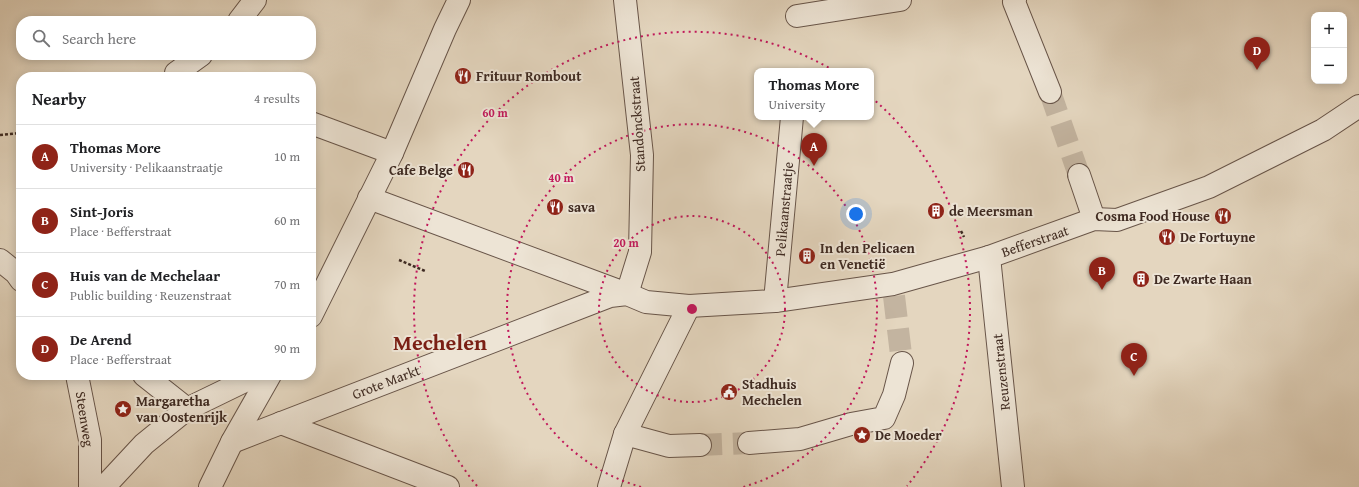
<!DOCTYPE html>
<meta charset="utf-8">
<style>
:root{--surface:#fff;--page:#f2f2f2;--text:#202124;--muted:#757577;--line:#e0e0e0;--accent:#8f2418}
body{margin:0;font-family:"Gentium Book Plus",serif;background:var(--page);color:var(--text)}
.controls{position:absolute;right:12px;top:12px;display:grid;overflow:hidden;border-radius:8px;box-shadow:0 2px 10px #0003}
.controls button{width:36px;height:36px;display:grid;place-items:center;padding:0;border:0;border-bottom:1px solid var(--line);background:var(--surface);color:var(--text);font:20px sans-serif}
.you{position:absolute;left:856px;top:214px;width:14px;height:14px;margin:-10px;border:3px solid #fff;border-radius:50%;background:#1a73e8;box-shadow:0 0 0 6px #1a73e833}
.badge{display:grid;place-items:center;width:26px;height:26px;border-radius:50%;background:var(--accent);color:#fff;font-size:13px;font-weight:700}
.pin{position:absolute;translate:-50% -33px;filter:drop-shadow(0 1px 2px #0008)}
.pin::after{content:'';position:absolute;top:21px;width:14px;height:12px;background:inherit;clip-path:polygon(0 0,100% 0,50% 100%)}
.popup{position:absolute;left:754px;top:68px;width:120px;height:52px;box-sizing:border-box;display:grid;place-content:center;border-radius:8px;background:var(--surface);filter:drop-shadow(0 1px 3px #0005);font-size:13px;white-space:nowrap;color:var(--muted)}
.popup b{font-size:15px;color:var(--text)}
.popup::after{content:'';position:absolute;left:50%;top:100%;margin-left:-8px;border:8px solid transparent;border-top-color:var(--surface)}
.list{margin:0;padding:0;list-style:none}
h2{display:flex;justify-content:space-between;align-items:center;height:52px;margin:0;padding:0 16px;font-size:17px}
h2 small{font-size:13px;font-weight:400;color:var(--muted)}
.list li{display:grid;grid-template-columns:26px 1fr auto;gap:12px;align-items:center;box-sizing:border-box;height:64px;padding:0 16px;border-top:1px solid var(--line)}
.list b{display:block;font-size:15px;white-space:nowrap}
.list p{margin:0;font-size:13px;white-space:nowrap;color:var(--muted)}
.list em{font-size:13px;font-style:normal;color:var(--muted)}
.icon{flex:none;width:22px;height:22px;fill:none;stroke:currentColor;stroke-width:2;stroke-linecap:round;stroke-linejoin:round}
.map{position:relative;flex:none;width:1359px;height:487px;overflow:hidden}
.search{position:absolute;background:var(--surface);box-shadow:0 2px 10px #0003;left:16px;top:16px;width:300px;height:44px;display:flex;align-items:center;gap:10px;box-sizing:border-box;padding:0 14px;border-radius:16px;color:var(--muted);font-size:15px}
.panel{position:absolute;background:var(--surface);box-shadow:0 2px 10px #0003;left:16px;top:72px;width:300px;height:308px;border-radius:16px}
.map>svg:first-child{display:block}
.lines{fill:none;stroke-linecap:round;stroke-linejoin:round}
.minor-tunnel{stroke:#c3b4a0;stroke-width:22;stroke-dasharray:22 11;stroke-linecap:butt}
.minor-casing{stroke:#685549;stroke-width:24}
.path{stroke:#3e2a22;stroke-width:2.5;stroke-dasharray:3 2;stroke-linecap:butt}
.minor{stroke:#ede4d5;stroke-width:22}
.ring{fill:none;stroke:#c2185b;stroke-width:2;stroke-dasharray:2 4}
.labels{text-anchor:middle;stroke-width:4;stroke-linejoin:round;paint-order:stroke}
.poi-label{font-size:14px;font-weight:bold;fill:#3e2a22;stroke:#ede4d5;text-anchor:start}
.street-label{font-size:14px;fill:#3e2a22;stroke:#ede4d5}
.town-label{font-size:22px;font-weight:bold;fill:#7a1f14;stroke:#ede4d5}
.centre{fill:#c2185b;stroke:#ede4d5;stroke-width:2}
.ring-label{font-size:12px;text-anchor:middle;font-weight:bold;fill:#c2185b;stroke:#ede4d5;stroke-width:4;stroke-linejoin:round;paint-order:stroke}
</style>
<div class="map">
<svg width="1359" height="487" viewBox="0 0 1359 487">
<rect width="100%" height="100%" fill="#e4d6bf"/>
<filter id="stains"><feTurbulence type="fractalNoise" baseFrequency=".005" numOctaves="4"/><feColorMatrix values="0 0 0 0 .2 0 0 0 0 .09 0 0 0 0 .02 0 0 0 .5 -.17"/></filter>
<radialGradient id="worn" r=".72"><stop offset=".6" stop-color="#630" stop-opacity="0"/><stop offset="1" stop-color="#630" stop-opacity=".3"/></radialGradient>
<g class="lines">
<!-- minor-tunnel -->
<g class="minor-tunnel">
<path d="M1050 92 1079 175"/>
<path d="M894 296 902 363"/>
<path d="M700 445 749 443"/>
</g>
<!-- minor casing -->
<g class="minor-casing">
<g id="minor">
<path d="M1015 0 1014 2 1050 92"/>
<path d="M797 16 900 0"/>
<path d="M239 21 255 0"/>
<path d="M176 73 201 55"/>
<path d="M311 123 392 153"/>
<path d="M1079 175 1094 219"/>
<path d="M369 198 627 294 640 252 642 155 625 0"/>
<path d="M989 257 1013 487"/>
<path d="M0 260 16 273 21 280"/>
<path d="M775 301 792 117"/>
<path d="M311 316 392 153 445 29 459 0"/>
<path d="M77 375 90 440V487"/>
<path d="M144 375 187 409"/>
<path d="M281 423 448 487"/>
<path d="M625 434 669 446 700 445"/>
<path d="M232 442 610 296 627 294 646 302 689 306 775 301 893 284 989 257 1094 219 1117 220 1209 187 1323 130 1359 106"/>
<path d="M749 443 800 439 851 424 884 418 894 395 902 363"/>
<path d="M104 487 144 444 187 409 257 375"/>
<path d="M210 487 232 442 270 375"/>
<path d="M609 487 625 434 689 306"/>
</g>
</g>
<!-- path -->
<g class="path">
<path d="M0 135 21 133"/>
<path d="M961 231 964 237"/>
<path d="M399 260 425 271"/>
</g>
<!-- minor -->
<use href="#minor" class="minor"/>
</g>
<!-- distance rings -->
<g class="ring">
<circle cx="692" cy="309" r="93"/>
<path d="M641 487A185 185 0 1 1 743 487"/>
<path d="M477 486A278 278 0 1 1 907 486"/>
</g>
<!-- icons -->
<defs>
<g id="restaurant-disc" transform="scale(0.9)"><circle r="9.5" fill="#8f2418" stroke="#ede4d5"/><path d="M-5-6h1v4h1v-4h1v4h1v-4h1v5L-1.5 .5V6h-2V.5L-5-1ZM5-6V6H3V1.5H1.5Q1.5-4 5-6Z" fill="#fff"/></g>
<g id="building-disc" transform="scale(0.9)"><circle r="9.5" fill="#8f2418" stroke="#ede4d5"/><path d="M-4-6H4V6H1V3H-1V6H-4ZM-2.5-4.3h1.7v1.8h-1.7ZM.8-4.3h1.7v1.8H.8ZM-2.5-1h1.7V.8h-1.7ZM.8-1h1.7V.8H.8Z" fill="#fff"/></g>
<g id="civic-disc" transform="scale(0.9)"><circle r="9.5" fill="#8f2418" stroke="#ede4d5"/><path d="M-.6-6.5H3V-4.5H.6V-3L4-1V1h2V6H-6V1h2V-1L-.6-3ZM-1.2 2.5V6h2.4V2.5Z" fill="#fff"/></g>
<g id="sight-disc" transform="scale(0.9)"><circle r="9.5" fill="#8f2418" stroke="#ede4d5"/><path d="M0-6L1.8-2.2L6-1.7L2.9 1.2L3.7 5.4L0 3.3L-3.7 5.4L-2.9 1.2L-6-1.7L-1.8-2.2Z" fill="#fff"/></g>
</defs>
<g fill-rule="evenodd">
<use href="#restaurant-disc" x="463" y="76"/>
<use href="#restaurant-disc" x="466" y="170"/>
<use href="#restaurant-disc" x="555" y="207"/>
<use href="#building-disc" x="936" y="211"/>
<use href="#restaurant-disc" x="1223" y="216"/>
<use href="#restaurant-disc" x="1167" y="237"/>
<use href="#building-disc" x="807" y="256"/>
<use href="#building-disc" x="1141" y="279"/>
<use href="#civic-disc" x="729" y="392"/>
<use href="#sight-disc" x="123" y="409"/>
<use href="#sight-disc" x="862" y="435"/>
</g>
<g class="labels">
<!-- poi labels -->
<g class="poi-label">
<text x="476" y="81">Frituur Rombout</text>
<text x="453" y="175" text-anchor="end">Cafe Belge</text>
<text x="568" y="212">sava</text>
<text x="949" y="216">de Meersman</text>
<text x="1210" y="221" text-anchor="end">Cosma Food House</text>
<text x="1180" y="242">De Fortuyne</text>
<text x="820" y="253">In den Pelicaen<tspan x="820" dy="16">en Venetië</tspan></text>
<text x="1154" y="284">De Zwarte Haan</text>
<text x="742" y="389">Stadhuis<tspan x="742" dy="16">Mechelen</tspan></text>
<text x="136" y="406">Margaretha<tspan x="136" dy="16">van Oostenrijk</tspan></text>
<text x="875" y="440">De Moeder</text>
</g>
<!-- street labels -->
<g class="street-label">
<text transform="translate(637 124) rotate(-94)" y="5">Standonckstraat</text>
<text transform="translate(784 209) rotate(-85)" y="5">Pelikaanstraatje</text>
<text transform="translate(1035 241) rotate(-19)" y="5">Befferstraat</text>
<text transform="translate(1001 372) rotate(-96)" y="5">Reuzenstraat</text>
<text transform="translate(386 382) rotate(-21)" y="5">Grote Markt</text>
<text transform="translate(85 419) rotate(81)" y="5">Steenweg</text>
</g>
<!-- town labels -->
<g class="town-label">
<text x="440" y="350">Mechelen</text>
</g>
</g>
<circle cx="692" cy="309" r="6" class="centre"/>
<g class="ring-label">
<text x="495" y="117">60 m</text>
<text x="561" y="182">40 m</text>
<text x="626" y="247">20 m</text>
</g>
<rect width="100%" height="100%" filter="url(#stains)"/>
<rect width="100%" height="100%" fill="url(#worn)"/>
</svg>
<div class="controls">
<button>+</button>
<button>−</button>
</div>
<div class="you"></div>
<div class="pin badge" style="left:814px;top:166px">A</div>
<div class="popup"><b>Thomas More</b>University</div>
<div class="pin badge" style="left:1102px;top:290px">B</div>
<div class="pin badge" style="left:1134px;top:376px">C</div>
<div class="pin badge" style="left:1257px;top:70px">D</div>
<div class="search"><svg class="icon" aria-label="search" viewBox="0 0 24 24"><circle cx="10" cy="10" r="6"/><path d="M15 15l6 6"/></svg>Search here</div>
<section class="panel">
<h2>Nearby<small>4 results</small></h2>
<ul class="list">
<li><span class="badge">A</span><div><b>Thomas More</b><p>University · Pelikaanstraatje</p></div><em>10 m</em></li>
<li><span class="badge">B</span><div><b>Sint-Joris</b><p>Place · Befferstraat</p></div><em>60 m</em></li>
<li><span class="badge">C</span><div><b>Huis van de Mechelaar</b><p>Public building · Reuzenstraat</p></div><em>70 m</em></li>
<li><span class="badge">D</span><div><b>De Arend</b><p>Place · Befferstraat</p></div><em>90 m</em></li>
</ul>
</section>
</div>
